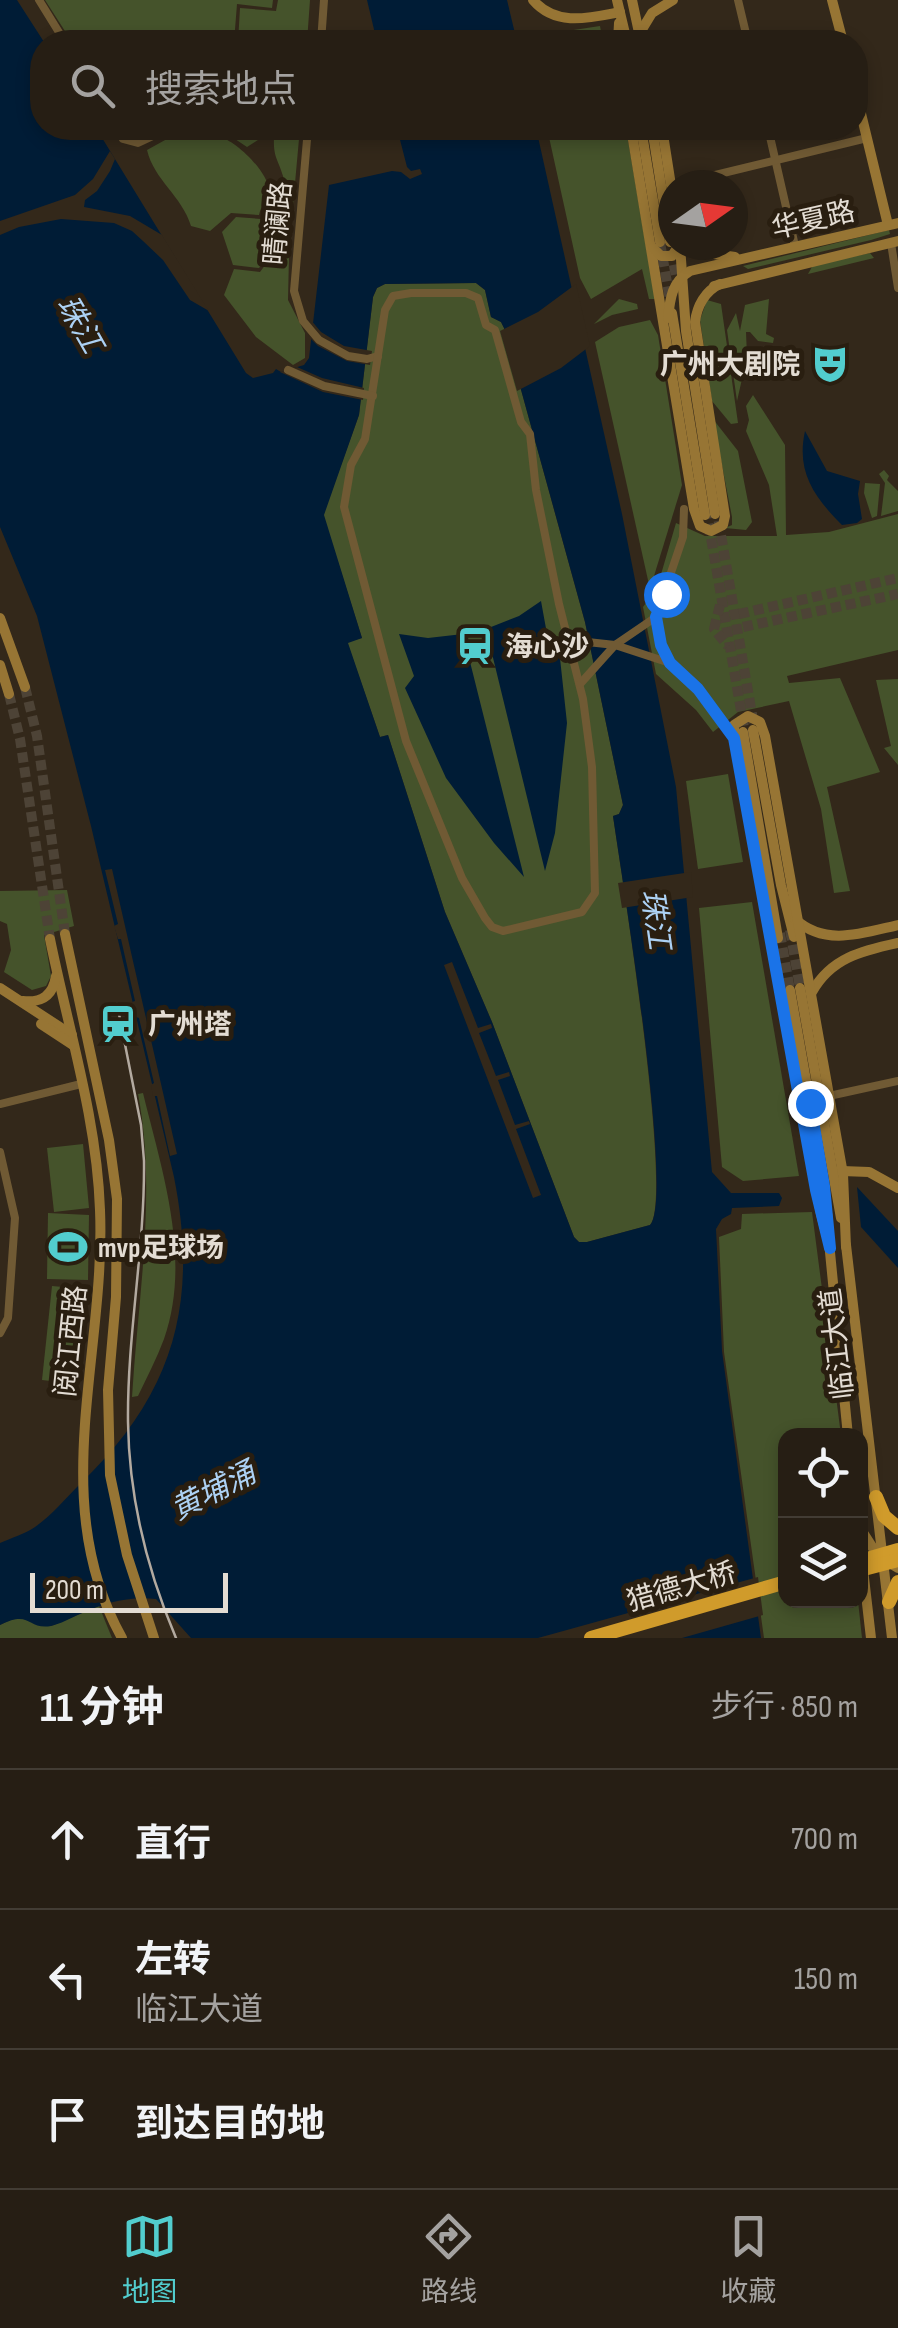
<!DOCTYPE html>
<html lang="zh">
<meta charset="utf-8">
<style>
:root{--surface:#261e14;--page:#322b22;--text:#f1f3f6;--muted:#a4a2a0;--line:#423c34;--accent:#52cdce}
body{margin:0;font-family:"Sofia Sans Condensed","Noto Sans SC",sans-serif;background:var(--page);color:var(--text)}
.controls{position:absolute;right:30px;bottom:30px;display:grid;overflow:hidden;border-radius:20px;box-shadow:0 5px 15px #0003}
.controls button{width:90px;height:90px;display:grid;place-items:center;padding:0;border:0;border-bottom:2px solid var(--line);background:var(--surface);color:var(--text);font:50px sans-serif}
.compass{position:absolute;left:658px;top:170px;width:90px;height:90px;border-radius:50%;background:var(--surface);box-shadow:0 5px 15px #0003;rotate:76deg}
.scale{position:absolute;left:30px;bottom:25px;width:198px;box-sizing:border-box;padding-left:10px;border:5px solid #e3dcd3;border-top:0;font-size:28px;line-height:35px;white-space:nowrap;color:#e3dcd3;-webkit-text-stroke:8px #291e10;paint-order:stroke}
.stop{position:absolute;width:30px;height:30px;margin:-22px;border:8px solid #1a73e8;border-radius:50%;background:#fff}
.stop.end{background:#1a73e8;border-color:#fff;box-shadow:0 2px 10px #0008}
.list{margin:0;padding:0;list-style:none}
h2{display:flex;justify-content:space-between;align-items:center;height:130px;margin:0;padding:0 40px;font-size:42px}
h2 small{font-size:32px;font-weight:400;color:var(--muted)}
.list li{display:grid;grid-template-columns:65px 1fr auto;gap:30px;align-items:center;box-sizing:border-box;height:140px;padding:0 40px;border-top:2px solid var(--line)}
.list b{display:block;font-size:38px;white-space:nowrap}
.list p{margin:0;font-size:32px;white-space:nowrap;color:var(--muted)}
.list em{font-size:32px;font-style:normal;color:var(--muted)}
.icon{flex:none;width:55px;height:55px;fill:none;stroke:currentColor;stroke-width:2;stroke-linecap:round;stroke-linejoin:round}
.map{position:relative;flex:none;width:898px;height:1638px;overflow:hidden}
.search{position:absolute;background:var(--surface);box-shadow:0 5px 15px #0003;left:30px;right:30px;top:30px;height:110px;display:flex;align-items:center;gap:25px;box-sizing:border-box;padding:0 35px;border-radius:40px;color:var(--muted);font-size:38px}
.sheet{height:550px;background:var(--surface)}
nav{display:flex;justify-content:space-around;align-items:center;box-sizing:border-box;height:140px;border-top:2px solid var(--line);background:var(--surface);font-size:28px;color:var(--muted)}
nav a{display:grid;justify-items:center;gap:5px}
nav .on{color:var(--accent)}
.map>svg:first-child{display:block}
.green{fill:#45532b}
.water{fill:#001c36;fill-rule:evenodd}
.pier{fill:#33281a}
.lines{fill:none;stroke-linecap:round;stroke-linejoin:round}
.secondary-tunnel{stroke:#4d4336;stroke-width:10;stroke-dasharray:10 5;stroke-linecap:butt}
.street{stroke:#705a34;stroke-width:8}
.secondary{stroke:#977534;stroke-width:10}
.highway{stroke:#d09b2b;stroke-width:14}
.tram{stroke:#b3aaa0;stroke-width:2.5}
.route{stroke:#1a73e8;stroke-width:12}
.labels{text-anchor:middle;stroke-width:10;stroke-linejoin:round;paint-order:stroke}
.street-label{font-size:28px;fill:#e3dcd3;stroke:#291e10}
.poi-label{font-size:28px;font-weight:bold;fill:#e3dcd3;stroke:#291e10;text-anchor:start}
.water-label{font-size:30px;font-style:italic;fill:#acd1f4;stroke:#291e10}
</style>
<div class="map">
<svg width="898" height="1638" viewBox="0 0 898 1638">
<rect width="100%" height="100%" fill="#33281a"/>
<!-- green -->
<g class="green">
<path d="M45 0H273L272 8 237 4 234 42H72Z"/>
<path d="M278 0H310L307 42H238L240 8 276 11Z"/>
<path d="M600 26 603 42H529L527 37Z"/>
<path d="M228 128H277L247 147 229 135Z"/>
<path d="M284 128H300L289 249C273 218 291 202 283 176 278 159 273 157 274 137Z"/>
<path d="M547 128H626L655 299H649L642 269 591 299 580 278Z"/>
<path d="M185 129 194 139C202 138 211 136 219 137 235 139 274 177 268 194 266 199 261 206 259 215L231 213 210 231 191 226C182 196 154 180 147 150Z"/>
<path d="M236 217 261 219 278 243 259 268 233 265 222 232Z"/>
<path d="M889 230 890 234 871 240 748 269 743 266Z"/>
<path d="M280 245 289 256 288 300 305 333V358L293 365 256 337 224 295 234 269 260 272Z"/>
<path d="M870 253 874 258 808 274 813 265Z"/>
<path d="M476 283 485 290 491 317 501 322 504 328 585 622 623 805 619 814 613 816C621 870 674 1199 650 1225L587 1242H579L574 1237 492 1022 445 912 388 735 380 737 347 642 362 638 323 515 359 415 373 297 377 288 385 284Z"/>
<path d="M619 299 637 304 638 309 612 315 594 324Z"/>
<path d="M769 299 766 334 774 338 773 343 758 341 750 332H746L747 357 737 401 727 330 736 313 740 331 745 305Z"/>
<path d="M707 300 721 304 738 423 731 424 712 401 700 320Z"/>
<path d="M650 320 658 335 682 485 650 589 595 342 619 327Z"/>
<path d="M753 395 785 445 786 535 829 532 898 514V650L787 676 789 683 840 678 880 772 827 787 850 891 834 893 821 809 789 701 738 712 713 732 696 710 656 674 643 607 657 588 676 523 705 536H777L769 485 746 431 749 420 746 406Z"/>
<path d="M713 419 738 451 752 522 746 530 725 528 732 525V517Z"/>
<path d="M884 470 889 476 887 480 898 491V511L881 516 885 483 879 474Z"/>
<path d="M865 483 880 484 877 516 872 518 864 493Z"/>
<path d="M898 679V765L884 748 891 746 876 680Z"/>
<path d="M728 774 743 862 698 869 686 781Z"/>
<path d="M67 890 74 926 44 935 51 976 46 986 32 990 4 972 11 950 7 924 0 921V891Z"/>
<path d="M752 902 799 1176 743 1181 722 1167 699 908Z"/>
<path d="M143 1093C162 1171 192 1259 164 1339 157 1358 147 1377 138 1396L132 1397C138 1297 157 1192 138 1094Z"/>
<path d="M83 1144 89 1208 54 1212 47 1148Z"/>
<path d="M812 1212 841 1435 786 1436V1600L858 1601 862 1638H764L724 1352 719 1237 741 1229 742 1214Z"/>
<path d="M48 1213 89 1215 88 1280 47 1279Z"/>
<path d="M52 1286 86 1289 76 1384 42 1380Z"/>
<path d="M99 1606 112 1638H0V1625L16 1617 51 1626Z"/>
</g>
<!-- water -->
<g class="water">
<path d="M0 0H17L44 42 42 128H96L246 373 253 378 273 373 276 369 281 372 304 365 309 358 329 185 392 171 401 172 410 179 422 174 420 169 411 171 407 167 397 128H536L622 514 676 787 712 1172 731 1193H779L782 1198 779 1206 732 1208 731 1214 722 1219 716 1229 722 1351 761 1638H191L156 1599C128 1596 105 1603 80 1614 71 1618 60 1624 51 1626 27 1630 31 1609 0 1625V1543C11 1538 25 1534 35 1527 51 1516 66 1498 80 1484 174 1394 199 1303 174 1177L91 826 37 616 0 527ZM476 283 485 290 491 317 501 322 504 328 585 622 623 805 619 814 613 816C621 871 675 1198 650 1225L587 1242H579L574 1237 492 1022 445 912 388 735 380 737 348 643 362 638 324 515 359 415 373 297 377 288 385 284Z"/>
<path d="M367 0H507L517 42H377Z"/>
<path d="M805 431 827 471 860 481 858 494 862 519 857 523 842 525C814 497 796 472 805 431Z"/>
<path d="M541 601 549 645 559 649 567 723 555 833 545 871 486 629 519 616Z"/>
<path d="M399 634 428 638 463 634 524 877 494 843 446 778 405 688 414 676Z"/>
<path d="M857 1187 898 1231V1268L861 1227Z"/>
</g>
<!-- pier -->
<g class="pier">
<path d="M110 151 115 159 110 171 97 191 85 200 84 207 130 216 162 235 209 311 190 300 163 260 143 241 132 231 114 223 61 219 19 227 0 235V221L75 195 93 179Z"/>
<path d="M576 284 590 346 561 368 517 391 500 331 538 312Z"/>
<path d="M310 319 321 332 344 346 372 351 370 365 347 361 318 346 308 336Z"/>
<path d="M297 367 322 378 364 388 363 400 323 392 280 372Z"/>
<path d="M112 869 177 1154 170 1156 157 1096H153L151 1085 154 1083 139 1018 136 1017 132 1002 135 1001 121 939H118L114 926 118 924 105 870Z"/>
<path d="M691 872 693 897 622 908 618 883Z"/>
<path d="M452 962 478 1028 491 1024 492 1028 479 1033 496 1076 509 1072 510 1076 498 1080 515 1125 529 1121 530 1124 516 1129 541 1195 533 1198 444 965Z"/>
<path d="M758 1577 763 1615 682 1638H538Z"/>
</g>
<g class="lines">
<!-- secondary-tunnel -->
<g class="secondary-tunnel">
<path d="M660 242 670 300"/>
<path d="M671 250 678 287"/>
<path d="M716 506 754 726"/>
<path d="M706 509 746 739"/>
<path d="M720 605 714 629 728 646"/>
<path d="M739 614 898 578"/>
<path d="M743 627 898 594"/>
<path d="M25 687 37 736 65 934"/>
<path d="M9 694 20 739 50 939"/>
<path d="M790 930 800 988"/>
<path d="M780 933 790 990"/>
</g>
<!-- street -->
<g class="street">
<path d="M39 0 65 42"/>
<path d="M738 0 748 42"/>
<path d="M321 42 324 0"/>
<path d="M116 128 123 139 138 143 170 128"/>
<path d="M308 128 294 291 303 321 319 340 348 356 367 359 378 356"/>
<path d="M768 128 795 246"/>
<path d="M674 185 867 138"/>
<path d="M891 243 898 288"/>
<path d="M411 293H466L478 298 486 325 495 330 521 422 530 434 536 490 559 604 583 699 592 767 595 893 582 912 503 931 492 927 485 918 462 878 406 741 344 507 351 465 365 439 385 310 393 296Z"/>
<path d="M288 370 324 386 373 396"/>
<path d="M684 509 683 537 656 617 661 645 670 663 698 689 734 738"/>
<path d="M569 640 615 645 656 617"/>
<path d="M580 684 615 645 670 663"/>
<path d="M829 1096 898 1081"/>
<path d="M0 1104 81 1084"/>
<path d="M0 1152 15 1218 8 1318 0 1333"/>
</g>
<!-- secondary -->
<g class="secondary">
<path d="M533 0C556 27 589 18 620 12"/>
<path d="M617 0 627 42"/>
<path d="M632 0 641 42"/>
<path d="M832 0 843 42"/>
<path d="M638 36 652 13 673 0"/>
<path d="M618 42 619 23"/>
<path d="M856 93 888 225"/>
<path d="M631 128 694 509 700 526 711 531 723 525 725 516 695 322C697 306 705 291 720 284"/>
<path d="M641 128 660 242"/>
<path d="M652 128 670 242"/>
<path d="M662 128 673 198"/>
<path d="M680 245 686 331 715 514"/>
<path d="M694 245 714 254 735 257"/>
<path d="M653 248 661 256H672L679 245"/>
<path d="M714 286 898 241"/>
<path d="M672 313 705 515"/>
<path d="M668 318C670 298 672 282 690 271L898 223"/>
<path d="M0 618 25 687"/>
<path d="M0 665 9 694"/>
<path d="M753 730 781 885 794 937"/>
<path d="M743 732 778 938"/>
<path d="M795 919C825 947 863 933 898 925"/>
<path d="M65 934 109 1140 117 1199 116 1297 108 1390 110 1475 127 1555 154 1638"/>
<path d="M50 939C68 1028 97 1119 100 1210 106 1355 46 1502 122 1638"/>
<path d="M0 988 72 1035"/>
<path d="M800 988 841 1218"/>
<path d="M790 990 818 1148 828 1220"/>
<path d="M812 992C831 958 861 951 898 943"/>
<path d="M23 1001C42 1003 53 995 56 976"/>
<path d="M41 1024 73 1045"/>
<path d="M842 1171 869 1172 898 1188"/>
<path d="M829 1242 848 1436"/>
<path d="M846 1245 892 1638"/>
<path d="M830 1248 821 1214 734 738V725L748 716 760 722 765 736 843 1174 846 1247"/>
<path d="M860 1528 878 1556 898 1568"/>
<path d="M860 1543 871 1638"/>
</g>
<!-- highway -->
<g class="highway">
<path d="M876 1497 884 1516 898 1528"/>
<path d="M860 1561 898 1550"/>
<path d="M860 1570 898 1560"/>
<path d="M889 1602 898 1582"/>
<path d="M591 1638 786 1582"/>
</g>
<!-- tram -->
<path class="tram" d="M117 1004 141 1125 144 1161C145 1248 127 1335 128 1422 129 1496 147 1570 176 1638"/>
</g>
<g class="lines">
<!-- route -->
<path class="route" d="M666 594 656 617 661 645 670 663 698 689 734 738 816 1190 830 1248 824 1186 810 1103"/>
</g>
<!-- icons -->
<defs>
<g id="theatre-bare" transform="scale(3)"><path d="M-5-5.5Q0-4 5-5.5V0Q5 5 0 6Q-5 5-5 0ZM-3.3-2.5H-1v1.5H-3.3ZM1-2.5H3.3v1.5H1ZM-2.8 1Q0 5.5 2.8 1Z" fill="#52cdce" stroke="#291e10" stroke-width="2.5" paint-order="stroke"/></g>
<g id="station-bare" transform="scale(3)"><path d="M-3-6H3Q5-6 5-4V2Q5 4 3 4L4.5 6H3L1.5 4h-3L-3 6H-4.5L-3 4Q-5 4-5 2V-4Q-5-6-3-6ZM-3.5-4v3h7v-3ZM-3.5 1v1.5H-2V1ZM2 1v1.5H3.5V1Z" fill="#52cdce" stroke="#291e10" stroke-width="2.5" paint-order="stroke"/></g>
<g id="stadium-bare" transform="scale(3)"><path d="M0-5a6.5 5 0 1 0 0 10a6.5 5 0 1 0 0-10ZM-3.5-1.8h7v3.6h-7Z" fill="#52cdce" stroke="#291e10" stroke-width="2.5" paint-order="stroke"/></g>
</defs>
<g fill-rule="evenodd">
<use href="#theatre-bare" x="830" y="364"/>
<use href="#station-bare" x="475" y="646"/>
<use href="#station-bare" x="118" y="1024"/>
<use href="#stadium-bare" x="68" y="1247"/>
</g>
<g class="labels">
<!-- street labels -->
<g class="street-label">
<text transform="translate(813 219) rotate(-13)" y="10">华夏路</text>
<text transform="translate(277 223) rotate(-85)" y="10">晴澜路</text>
<text transform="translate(70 1341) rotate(-84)" y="10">阅江西路</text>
<text transform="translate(836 1344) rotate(-97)" y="10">临江大道</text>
<text transform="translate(681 1586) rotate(-16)" y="10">猎德大桥</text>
</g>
<!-- poi labels -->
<g class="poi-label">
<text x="800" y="374" text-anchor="end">广州大剧院</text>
<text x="505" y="656">海心沙</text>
<text x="148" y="1034">广州塔</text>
<text x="98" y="1257">mvp足球场</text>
</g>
<!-- water labels -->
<g class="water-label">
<text transform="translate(80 324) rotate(60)" y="10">珠江</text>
<text transform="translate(656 919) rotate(82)" y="10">珠江</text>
<text transform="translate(213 1491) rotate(-27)" y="10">黄埔涌</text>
</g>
</g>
</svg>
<div class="controls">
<button><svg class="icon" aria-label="locate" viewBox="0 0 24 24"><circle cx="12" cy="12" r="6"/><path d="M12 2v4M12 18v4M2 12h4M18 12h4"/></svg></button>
<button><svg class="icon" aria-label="layers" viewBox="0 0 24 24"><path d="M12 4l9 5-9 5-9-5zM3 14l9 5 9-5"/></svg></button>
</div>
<svg class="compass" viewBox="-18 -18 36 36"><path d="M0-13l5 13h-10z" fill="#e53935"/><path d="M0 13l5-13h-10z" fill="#a4a2a0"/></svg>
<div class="scale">200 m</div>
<div class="stop" style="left:666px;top:594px"></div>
<div class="stop end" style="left:810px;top:1103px"></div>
<div class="search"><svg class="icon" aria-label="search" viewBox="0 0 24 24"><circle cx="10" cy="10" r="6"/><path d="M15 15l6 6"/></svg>搜索地点</div>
</div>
<section class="sheet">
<h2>11 分钟<small>步行 · 850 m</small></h2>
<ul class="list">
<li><svg class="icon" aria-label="ahead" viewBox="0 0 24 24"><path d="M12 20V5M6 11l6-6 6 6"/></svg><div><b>直行</b></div><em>700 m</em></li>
<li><svg class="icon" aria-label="left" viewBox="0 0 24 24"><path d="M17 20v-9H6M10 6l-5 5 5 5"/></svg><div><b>左转</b><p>临江大道</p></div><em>150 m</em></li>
<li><svg class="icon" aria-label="arrive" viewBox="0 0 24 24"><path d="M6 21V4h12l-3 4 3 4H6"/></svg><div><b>到达目的地</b></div></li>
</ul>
</section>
<nav>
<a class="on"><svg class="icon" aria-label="map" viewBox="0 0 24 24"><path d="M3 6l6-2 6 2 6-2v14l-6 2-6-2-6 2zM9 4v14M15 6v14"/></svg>地图</a>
<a><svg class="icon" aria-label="directions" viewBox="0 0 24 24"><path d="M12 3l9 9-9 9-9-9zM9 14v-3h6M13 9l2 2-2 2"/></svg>路线</a>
<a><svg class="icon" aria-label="saved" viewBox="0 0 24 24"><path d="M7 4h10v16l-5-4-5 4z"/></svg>收藏</a>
</nav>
